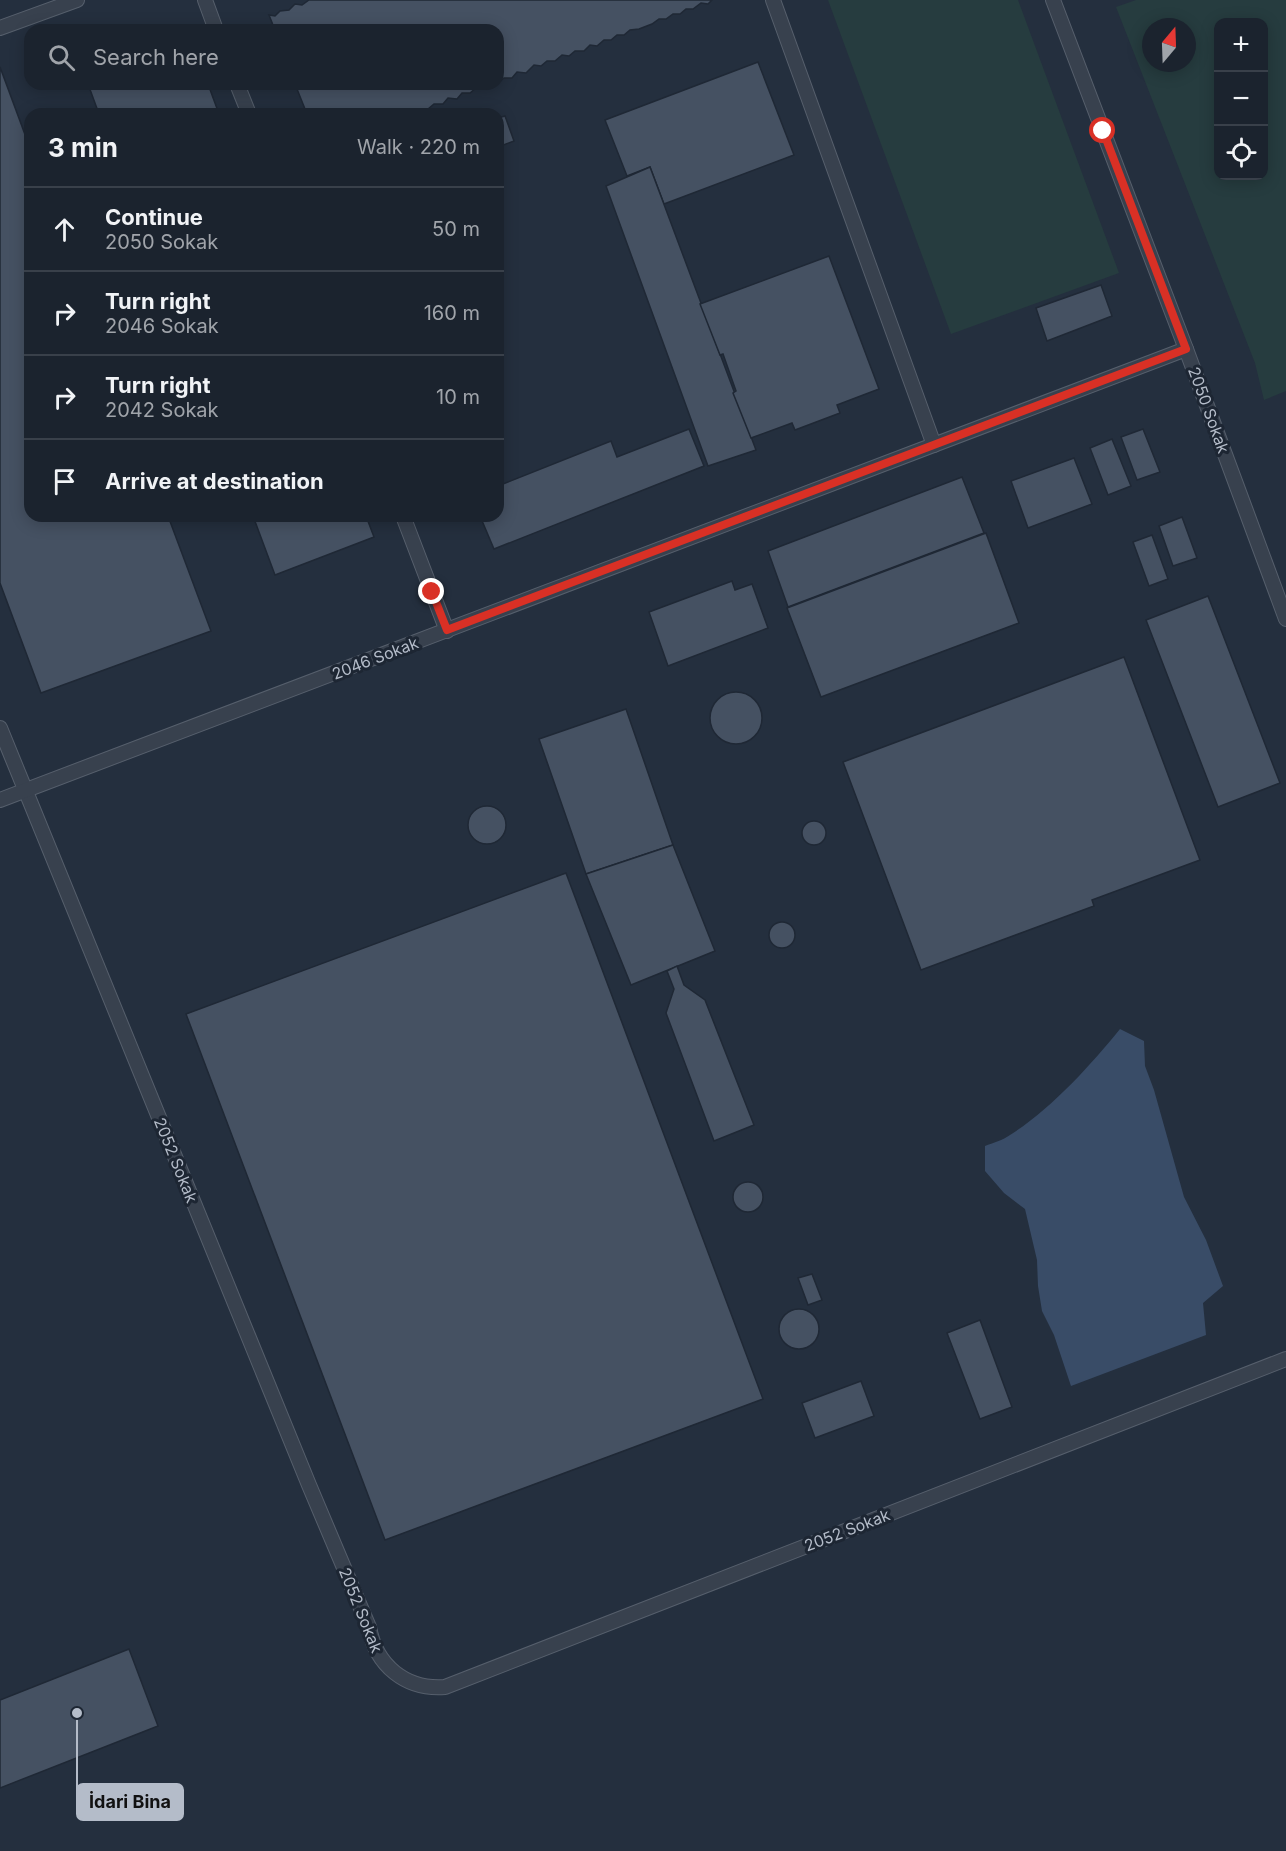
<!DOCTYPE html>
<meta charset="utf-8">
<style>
:root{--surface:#1b232e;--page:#242b36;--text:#f1f3f6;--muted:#a0a4aa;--line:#39404a}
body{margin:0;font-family:Inter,sans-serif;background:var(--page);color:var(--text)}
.controls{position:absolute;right:18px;top:18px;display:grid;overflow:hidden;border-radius:12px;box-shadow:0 3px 15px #0003}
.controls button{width:54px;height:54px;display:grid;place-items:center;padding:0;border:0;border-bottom:2px solid var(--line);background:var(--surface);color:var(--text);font:30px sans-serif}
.compass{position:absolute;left:1142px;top:18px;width:54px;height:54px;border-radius:50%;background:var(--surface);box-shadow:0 3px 15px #0003;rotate:19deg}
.stop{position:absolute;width:18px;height:18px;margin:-14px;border:4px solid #d93025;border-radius:50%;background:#fff}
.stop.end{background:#d93025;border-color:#fff;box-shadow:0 2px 6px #0008}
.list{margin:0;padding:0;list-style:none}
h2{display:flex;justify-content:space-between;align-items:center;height:78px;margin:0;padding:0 24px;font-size:26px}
h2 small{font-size:20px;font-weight:400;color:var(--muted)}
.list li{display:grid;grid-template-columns:39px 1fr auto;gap:18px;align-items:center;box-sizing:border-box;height:84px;padding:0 24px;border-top:2px solid var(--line)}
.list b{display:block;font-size:22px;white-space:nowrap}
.list p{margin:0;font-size:20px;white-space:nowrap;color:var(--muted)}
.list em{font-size:20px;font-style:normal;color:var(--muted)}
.icon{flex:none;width:33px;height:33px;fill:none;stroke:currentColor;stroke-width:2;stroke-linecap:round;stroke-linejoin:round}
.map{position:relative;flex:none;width:1286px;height:1851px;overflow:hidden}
.search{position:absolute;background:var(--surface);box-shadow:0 3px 15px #0003;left:24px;top:24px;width:480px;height:66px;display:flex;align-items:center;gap:15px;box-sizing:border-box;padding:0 21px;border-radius:18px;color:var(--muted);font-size:22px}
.panel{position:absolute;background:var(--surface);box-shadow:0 3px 15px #0003;left:24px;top:108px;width:480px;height:414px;border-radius:18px}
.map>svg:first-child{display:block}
.green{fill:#263c3f;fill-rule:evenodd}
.water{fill:#394c67}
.building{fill:#455162;stroke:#1f2835;stroke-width:1.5}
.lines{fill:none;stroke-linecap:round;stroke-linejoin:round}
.service-casing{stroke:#565f6c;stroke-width:16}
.service{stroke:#38414e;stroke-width:14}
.route{stroke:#d93025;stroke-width:8}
.labels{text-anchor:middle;stroke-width:6;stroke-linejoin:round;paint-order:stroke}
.street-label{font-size:16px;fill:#b4bcc9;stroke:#1d2633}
.leader{fill:none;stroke:#b4bcc9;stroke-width:2}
.callout-dot{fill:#b4bcc9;stroke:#1d2633;stroke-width:2}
.callout{fill:#b4bcc9;stroke:#b4bcc9;stroke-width:2}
.callout-label{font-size:18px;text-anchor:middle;font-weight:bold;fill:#111}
</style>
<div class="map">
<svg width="1286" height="1851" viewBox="0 0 1286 1851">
<rect width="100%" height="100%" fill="#242f3e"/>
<!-- green -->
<g class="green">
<path d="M828 0H1018L1119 273 951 334Z"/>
<path d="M1136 0H1286V391L1264 400 1255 363 1116 7ZM1218 22H1264V176H1218ZM1151 27H1187V63H1151Z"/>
</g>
<!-- water -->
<path class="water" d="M1120 1029 1144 1041 1145 1066 1154 1090 1184 1197 1206 1240 1223 1286 1203 1303 1206 1335 1071 1386 1054 1335 1042 1311 1038 1286 1037 1260 1025 1209 1004 1193 985 1171V1146C993 1143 1003 1140 1010 1135 1050 1110 1090 1066 1120 1029Z"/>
<!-- building -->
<g class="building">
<path d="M309 0H712L708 4 701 3 693 9H686L680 14H673L666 19H659L652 24 639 29 630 30 624 35H617L611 40H604L597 46 590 45 584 51H575L569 56 562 55 555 61H547L541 66 534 65 526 73 517 72 512 78H504L498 83V30H275L269 15 275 16 280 11 289 10 295 4 302 5Z"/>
<path d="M758 62 794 155 664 204 650 167 627 176 605 120Z"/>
<path d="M0 67 30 148V516H168L211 631 41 693 0 583Z"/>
<path d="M88 84H208L219 114H99Z"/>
<path d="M295 84H488L483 89 476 88 470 93H462L457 99 448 98 443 104H434L428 109H420L414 114H307Z"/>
<path d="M505 116 514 141 498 147V118Z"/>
<path d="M650 167 756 450 708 466 606 186Z"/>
<path d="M829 256 879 389 837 405 840 413 795 430 792 423 751 438 733 393 736 391 723 354 720 355 700 304Z"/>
<path d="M1101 285 1112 316 1047 341 1036 308Z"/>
<path d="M689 429 704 466 494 549 480 516H498V486L611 441 617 457Z"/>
<path d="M1143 429 1160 472 1137 480 1121 437Z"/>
<path d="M1112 439 1131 486 1108 495 1090 448Z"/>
<path d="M1074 458 1092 504 1028 528 1011 481Z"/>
<path d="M962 477 984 533 788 607 768 551Z"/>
<path d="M253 516H366L374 537 275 575Z"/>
<path d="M1182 517 1197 558 1173 566 1159 526Z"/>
<path d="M986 533 1019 623 821 697 787 608Z"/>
<path d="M1152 535 1168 579 1149 586 1133 542Z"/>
<path d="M732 581 735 590 752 584 768 628 668 666 649 612Z"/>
<path d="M1208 596 1280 783 1218 807 1146 620Z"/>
<path d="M1124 657 1200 860 1092 900 1094 906 921 970 843 762Z"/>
<circle cx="736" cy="718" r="26"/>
<path d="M626 709 673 845 586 874 539 739Z"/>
<circle cx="487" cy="825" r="19"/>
<circle cx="814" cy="833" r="12"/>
<path d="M673 845 715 951 631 985 586 874Z"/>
<path d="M566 873 763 1399 385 1540 186 1014Z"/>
<circle cx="782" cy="935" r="13"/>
<path d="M677 966 684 985 705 1000 754 1125 714 1141 666 1013 674 989 667 971Z"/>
<circle cx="748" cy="1197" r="15"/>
<path d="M812 1274 822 1300 808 1305 798 1278Z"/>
<circle cx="799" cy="1329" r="20"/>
<path d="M980 1320 1012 1407 980 1419 947 1333Z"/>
<path d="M861 1381 874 1416 815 1438 802 1403Z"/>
<path d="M129 1649 158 1726 0 1788V1700Z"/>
</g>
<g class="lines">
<!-- service casing -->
<g class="service-casing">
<g id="service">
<path d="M205 0 216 30"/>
<path d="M773 0 934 445"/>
<path d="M1053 0 1186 349 1286 619"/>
<path d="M0 28 77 0"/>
<path d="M237 84 249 114"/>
<path d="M403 516 447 631"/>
<path d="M0 728 309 1485 369 1627C376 1666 406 1690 445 1687L1286 1359"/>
<path d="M0 800 1186 349"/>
</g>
</g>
<!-- service -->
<use href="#service" class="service"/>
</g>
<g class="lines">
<!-- route -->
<path class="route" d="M432 592 447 630 1186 349 1103 131"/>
</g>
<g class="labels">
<!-- street labels -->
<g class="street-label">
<text transform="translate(1209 410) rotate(70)" y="6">2050 Sokak</text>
<text transform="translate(375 658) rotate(-21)" y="6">2046 Sokak</text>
<text transform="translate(176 1160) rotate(68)" y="6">2052 Sokak</text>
<text transform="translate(847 1530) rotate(-21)" y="6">2052 Sokak</text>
<text transform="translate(361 1610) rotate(68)" y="6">2052 Sokak</text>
</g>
</g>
<!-- callouts -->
<path class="leader" d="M77 1713L77 1802"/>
<circle class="callout-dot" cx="77" cy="1713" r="6"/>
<rect class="callout" x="77" y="1784" width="106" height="36" rx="6"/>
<g class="callout-label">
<text x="130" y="1808">İdari Bina</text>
</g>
</svg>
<div class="controls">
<button>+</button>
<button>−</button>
<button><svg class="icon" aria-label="locate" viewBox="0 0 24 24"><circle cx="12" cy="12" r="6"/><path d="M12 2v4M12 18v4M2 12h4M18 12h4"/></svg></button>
</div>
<svg class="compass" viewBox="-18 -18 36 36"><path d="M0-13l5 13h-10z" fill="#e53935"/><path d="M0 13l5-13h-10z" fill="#a0a4aa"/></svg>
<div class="stop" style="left:1103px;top:131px"></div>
<div class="stop end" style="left:432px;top:592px"></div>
<div class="search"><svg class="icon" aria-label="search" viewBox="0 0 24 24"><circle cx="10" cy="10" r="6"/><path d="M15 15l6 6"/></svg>Search here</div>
<section class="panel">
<h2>3 min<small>Walk · 220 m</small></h2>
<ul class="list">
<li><svg class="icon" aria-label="ahead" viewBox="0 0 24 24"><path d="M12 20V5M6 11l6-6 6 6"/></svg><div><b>Continue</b><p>2050 Sokak</p></div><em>50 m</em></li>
<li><svg class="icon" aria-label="right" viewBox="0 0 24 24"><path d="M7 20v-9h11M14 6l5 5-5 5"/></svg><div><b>Turn right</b><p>2046 Sokak</p></div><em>160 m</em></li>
<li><svg class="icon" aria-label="right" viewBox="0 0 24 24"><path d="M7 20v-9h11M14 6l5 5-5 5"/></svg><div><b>Turn right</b><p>2042 Sokak</p></div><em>10 m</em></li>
<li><svg class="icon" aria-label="arrive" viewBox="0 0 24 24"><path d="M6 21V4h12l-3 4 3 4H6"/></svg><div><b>Arrive at destination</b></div></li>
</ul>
</section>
</div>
